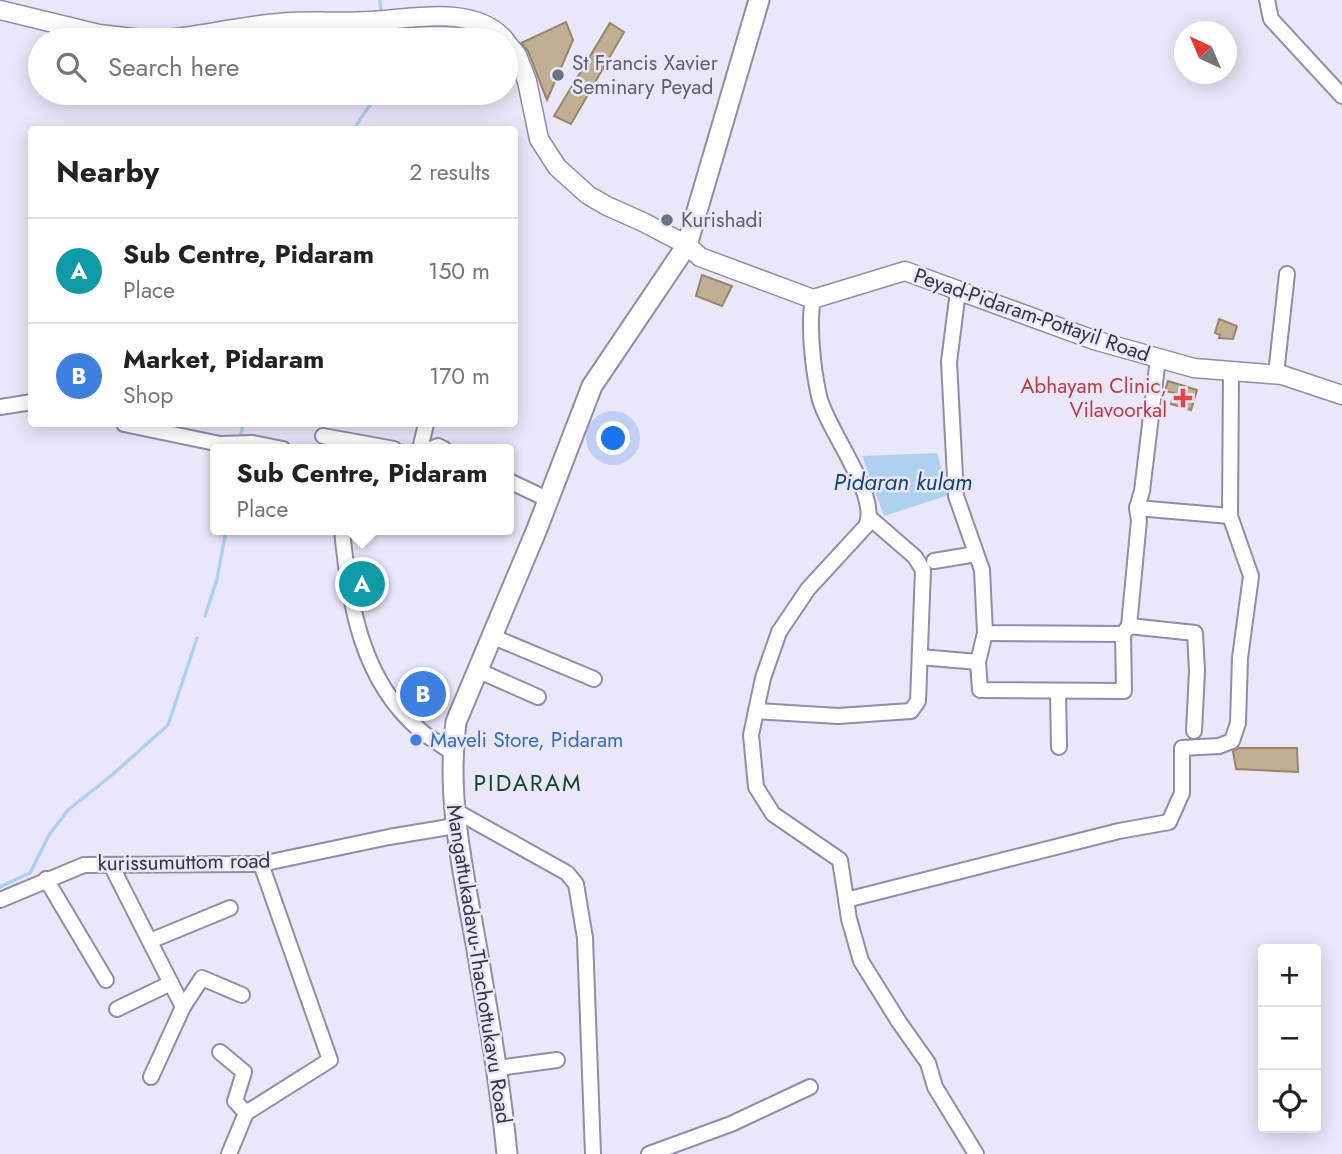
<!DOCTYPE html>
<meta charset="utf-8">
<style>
:root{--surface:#fff;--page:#f2f2f2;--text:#222;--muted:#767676;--line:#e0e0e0;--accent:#358555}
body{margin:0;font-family:Jost,sans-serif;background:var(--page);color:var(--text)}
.controls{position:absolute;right:21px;bottom:21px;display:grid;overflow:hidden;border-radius:7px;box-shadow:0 4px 18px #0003}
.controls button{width:63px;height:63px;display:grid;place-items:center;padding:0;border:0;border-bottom:2px solid var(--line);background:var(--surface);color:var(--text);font:35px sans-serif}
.compass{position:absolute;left:1174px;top:21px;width:63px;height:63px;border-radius:50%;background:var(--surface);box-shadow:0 4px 18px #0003;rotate:316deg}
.you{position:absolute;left:614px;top:439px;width:24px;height:24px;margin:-18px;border:5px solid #fff;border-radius:50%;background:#1a73e8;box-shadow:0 0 0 10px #1a73e833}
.badge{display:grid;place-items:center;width:46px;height:46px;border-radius:50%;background:var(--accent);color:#fff;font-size:23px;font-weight:700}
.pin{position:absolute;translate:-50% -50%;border:4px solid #fff;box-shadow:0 2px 7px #0006}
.popup{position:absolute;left:210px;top:444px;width:304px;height:91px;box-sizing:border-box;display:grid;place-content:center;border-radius:7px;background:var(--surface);filter:drop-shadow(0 2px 5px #0005);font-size:23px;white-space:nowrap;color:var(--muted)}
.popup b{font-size:26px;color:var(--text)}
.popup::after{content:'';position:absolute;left:50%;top:100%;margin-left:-14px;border:14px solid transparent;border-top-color:var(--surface)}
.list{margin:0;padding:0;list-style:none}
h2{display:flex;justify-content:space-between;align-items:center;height:91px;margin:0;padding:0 28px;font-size:30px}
h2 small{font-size:23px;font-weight:400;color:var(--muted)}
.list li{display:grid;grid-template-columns:46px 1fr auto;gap:21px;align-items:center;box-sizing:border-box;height:105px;padding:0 28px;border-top:2px solid var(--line)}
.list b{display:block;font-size:26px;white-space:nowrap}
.list p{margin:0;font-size:23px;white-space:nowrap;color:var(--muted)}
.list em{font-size:23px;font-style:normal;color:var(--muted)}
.icon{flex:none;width:38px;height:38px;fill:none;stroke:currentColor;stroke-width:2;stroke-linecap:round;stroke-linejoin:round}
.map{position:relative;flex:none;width:1342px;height:1154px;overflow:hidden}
.search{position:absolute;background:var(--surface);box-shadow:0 4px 18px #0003;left:28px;top:28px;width:490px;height:77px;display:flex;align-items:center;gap:18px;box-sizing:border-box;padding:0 24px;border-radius:38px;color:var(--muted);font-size:26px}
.panel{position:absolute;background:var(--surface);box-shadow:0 4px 18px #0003;left:28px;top:126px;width:490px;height:301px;border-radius:7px}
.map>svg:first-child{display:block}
.water{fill:#afd1f0}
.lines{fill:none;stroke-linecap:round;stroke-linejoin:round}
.stream{stroke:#afd1f0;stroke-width:3.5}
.building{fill:#c1af93;stroke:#97866c;stroke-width:2}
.minor-casing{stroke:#908caa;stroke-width:18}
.tertiary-casing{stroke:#908caa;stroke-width:21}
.secondary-casing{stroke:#908caa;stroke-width:23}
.minor{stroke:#fff;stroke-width:14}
.tertiary{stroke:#fff;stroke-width:18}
.secondary{stroke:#fff;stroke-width:19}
.worship-dot{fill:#6b7280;stroke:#eae7fa;stroke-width:2.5}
.health-dot{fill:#e0444e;stroke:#eae7fa;stroke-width:2.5}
.shop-dot{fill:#3f7fe0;stroke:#eae7fa;stroke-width:2.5}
.labels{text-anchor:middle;stroke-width:5;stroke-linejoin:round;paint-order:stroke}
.worship-label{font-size:21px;fill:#5b616d;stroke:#eae7fa;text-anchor:start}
.street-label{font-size:21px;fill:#373541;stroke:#eae7fa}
.health-label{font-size:21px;fill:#be3a42;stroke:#eae7fa;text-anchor:end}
.shop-label{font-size:21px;fill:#366cbe;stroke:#eae7fa;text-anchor:start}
.water-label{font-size:23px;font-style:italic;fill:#11466e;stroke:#eae7fa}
.neighbourhood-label{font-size:23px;letter-spacing:2px;fill:#114a2a;stroke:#eae7fa}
</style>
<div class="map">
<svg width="1342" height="1154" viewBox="0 0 1342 1154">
<rect width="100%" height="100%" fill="#eae7fa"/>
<!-- water -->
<path class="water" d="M937 453 949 495 884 516 862 456Z"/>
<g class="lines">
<!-- stream -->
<g class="stream">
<path d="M380 0 381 12"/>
<path d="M381 34V40"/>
<path d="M353 130 378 93"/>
<path d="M240 440 243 424"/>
<path d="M205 616 217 579 226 530"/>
<path d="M0 887 30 873 49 835 68 810 112 775 168 725 197 638"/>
</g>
</g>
<!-- building -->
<g class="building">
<path d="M566 22 573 40 547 100 528 51 521 43Z"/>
<path d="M610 23 624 32 571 124 554 116Z"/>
<path d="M702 275 732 286 722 306 696 296Z"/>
<path d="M1219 319 1237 326 1233 339 1219 338 1220 335 1215 333Z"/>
<path d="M1168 381 1197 390 1191 410 1171 404 1174 393 1165 391Z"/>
<path d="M357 575H369L374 593 361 596Z"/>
<path d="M1239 748H1297L1298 772 1236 769 1233 751Z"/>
</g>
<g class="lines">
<!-- minor casing -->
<g class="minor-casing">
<g id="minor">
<path d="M1267 0 1271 19 1342 96"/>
<path d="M958 291 949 362 956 496 982 570 985 633 1123 634 1129 626 1139 520 1137 508 1142 491 1158 358"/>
<path d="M813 299C808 325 813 369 819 396 826 429 881 496 866 526L808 589 779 632 763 678 751 735 756 787 773 814 840 860 849 919 861 961 899 1022 928 1063 935 1087 976 1154"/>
<path d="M1276 374 1287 274"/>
<path d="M0 407 32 402"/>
<path d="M124 424 220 444 253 443 283 449"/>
<path d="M323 436 394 449"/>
<path d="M420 449 426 424"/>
<path d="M431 449 438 446 444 449"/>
<path d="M509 481 549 500"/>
<path d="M1137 508 1230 516"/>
<path d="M342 530C349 603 361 681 421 731 430 739 442 744 452 753"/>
<path d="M934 561 976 554"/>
<path d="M1129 626 1195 633 1197 671 1194 731"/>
<path d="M985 633 978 662 980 690 1124 691 1123 634"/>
<path d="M491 636 594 679"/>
<path d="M920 657 978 662"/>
<path d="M477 670 538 697"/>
<path d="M1058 691 1059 747"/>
<path d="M756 711 838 716 911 711 918 701 923 570 915 557 870 518"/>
<path d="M454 810 567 873 576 884 585 938 593 1154"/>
<path d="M111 865 183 1007"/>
<path d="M46 879 106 980"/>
<path d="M0 900 84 865 261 864 389 837 455 826"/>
<path d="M846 900 1119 831 1169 822 1182 793V748L1219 746 1232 741 1238 723 1240 658 1251 576 1230 516 1231 371"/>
<path d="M150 941 230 908"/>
<path d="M117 1009 171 983"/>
<path d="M220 1052 244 1072 235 1101 246 1113"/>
<path d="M498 1068 557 1060"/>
<path d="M151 1077 183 1007 202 978 242 995"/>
<path d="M229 1154 246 1113 330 1060 261 864"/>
<path d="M649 1154 731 1124 810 1087"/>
</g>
</g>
<!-- tertiary casing -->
<g class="tertiary-casing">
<g id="tertiary">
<path d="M0 10 99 34 151 40"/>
<path d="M156 40C197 37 238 26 279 23 309 20 340 23 371 21 412 19 474 4 505 40"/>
<path d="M506 42 517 55 527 81 539 139 557 167 588 195 607 206 643 222 687 245 700 257 813 299 905 271 1094 340 1194 368 1282 375 1342 395"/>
</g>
</g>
<!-- secondary casing -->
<g class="secondary-casing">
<path id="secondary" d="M507 1154C500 1083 488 1014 476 944 463 870 446 797 456 722L537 529 592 386 687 245 759 0"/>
</g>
<!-- minor -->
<use href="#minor" class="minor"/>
<!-- tertiary -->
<use href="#tertiary" class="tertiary"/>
<!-- secondary -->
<use href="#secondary" class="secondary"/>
</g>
<!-- markers -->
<g class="worship-dot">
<circle cx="558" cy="75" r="7"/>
<circle cx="667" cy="220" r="7"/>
</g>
<path class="health-dot" d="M1179.5 387.5h7v7h7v7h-7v7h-7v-7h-7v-7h7z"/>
<circle class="shop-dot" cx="416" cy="740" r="7"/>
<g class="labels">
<!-- worship labels -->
<g class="worship-label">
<text x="572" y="70">St Francis Xavier<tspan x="572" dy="24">Seminary Peyad</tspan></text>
<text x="681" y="227">Kurishadi</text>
</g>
<!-- street labels -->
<g class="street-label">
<text transform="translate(1032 315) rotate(19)" y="7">Peyad-Pidaram-Pottayil Road</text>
<text transform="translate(184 862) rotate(-1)" y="7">kurissumuttom road</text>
<text transform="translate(479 964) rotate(81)" y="7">Mangattukadavu-Thachottukavu Road</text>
</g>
<!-- health labels -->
<g class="health-label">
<text x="1167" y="393">Abhayam Clinic,<tspan x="1167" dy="24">Vilavoorkal</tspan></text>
</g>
<!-- shop labels -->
<g class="shop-label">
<text x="430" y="747">Maveli Store, Pidaram</text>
</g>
<!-- water labels -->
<g class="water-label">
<text x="903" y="490">Pidaran kulam</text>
</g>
<!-- neighbourhood labels -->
<g class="neighbourhood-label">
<text x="528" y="791">PIDARAM</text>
</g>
</g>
</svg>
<div class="controls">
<button>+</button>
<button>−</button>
<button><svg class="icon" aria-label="locate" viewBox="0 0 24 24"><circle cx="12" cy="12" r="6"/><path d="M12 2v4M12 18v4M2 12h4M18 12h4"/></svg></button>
</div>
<svg class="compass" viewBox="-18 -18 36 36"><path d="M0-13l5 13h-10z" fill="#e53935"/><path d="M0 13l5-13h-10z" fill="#767676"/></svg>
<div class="you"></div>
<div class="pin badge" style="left:362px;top:584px;background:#0f9aa8">A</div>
<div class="popup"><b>Sub Centre, Pidaram</b>Place</div>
<div class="pin badge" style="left:423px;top:694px;background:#3f7fe0">B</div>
<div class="search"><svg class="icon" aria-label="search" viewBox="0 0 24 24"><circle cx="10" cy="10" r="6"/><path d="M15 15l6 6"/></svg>Search here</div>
<section class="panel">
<h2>Nearby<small>2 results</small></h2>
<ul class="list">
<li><span class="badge" style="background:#0f9aa8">A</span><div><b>Sub Centre, Pidaram</b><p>Place</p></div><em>150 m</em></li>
<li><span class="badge" style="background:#3f7fe0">B</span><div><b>Market, Pidaram</b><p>Shop</p></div><em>170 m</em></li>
</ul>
</section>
</div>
